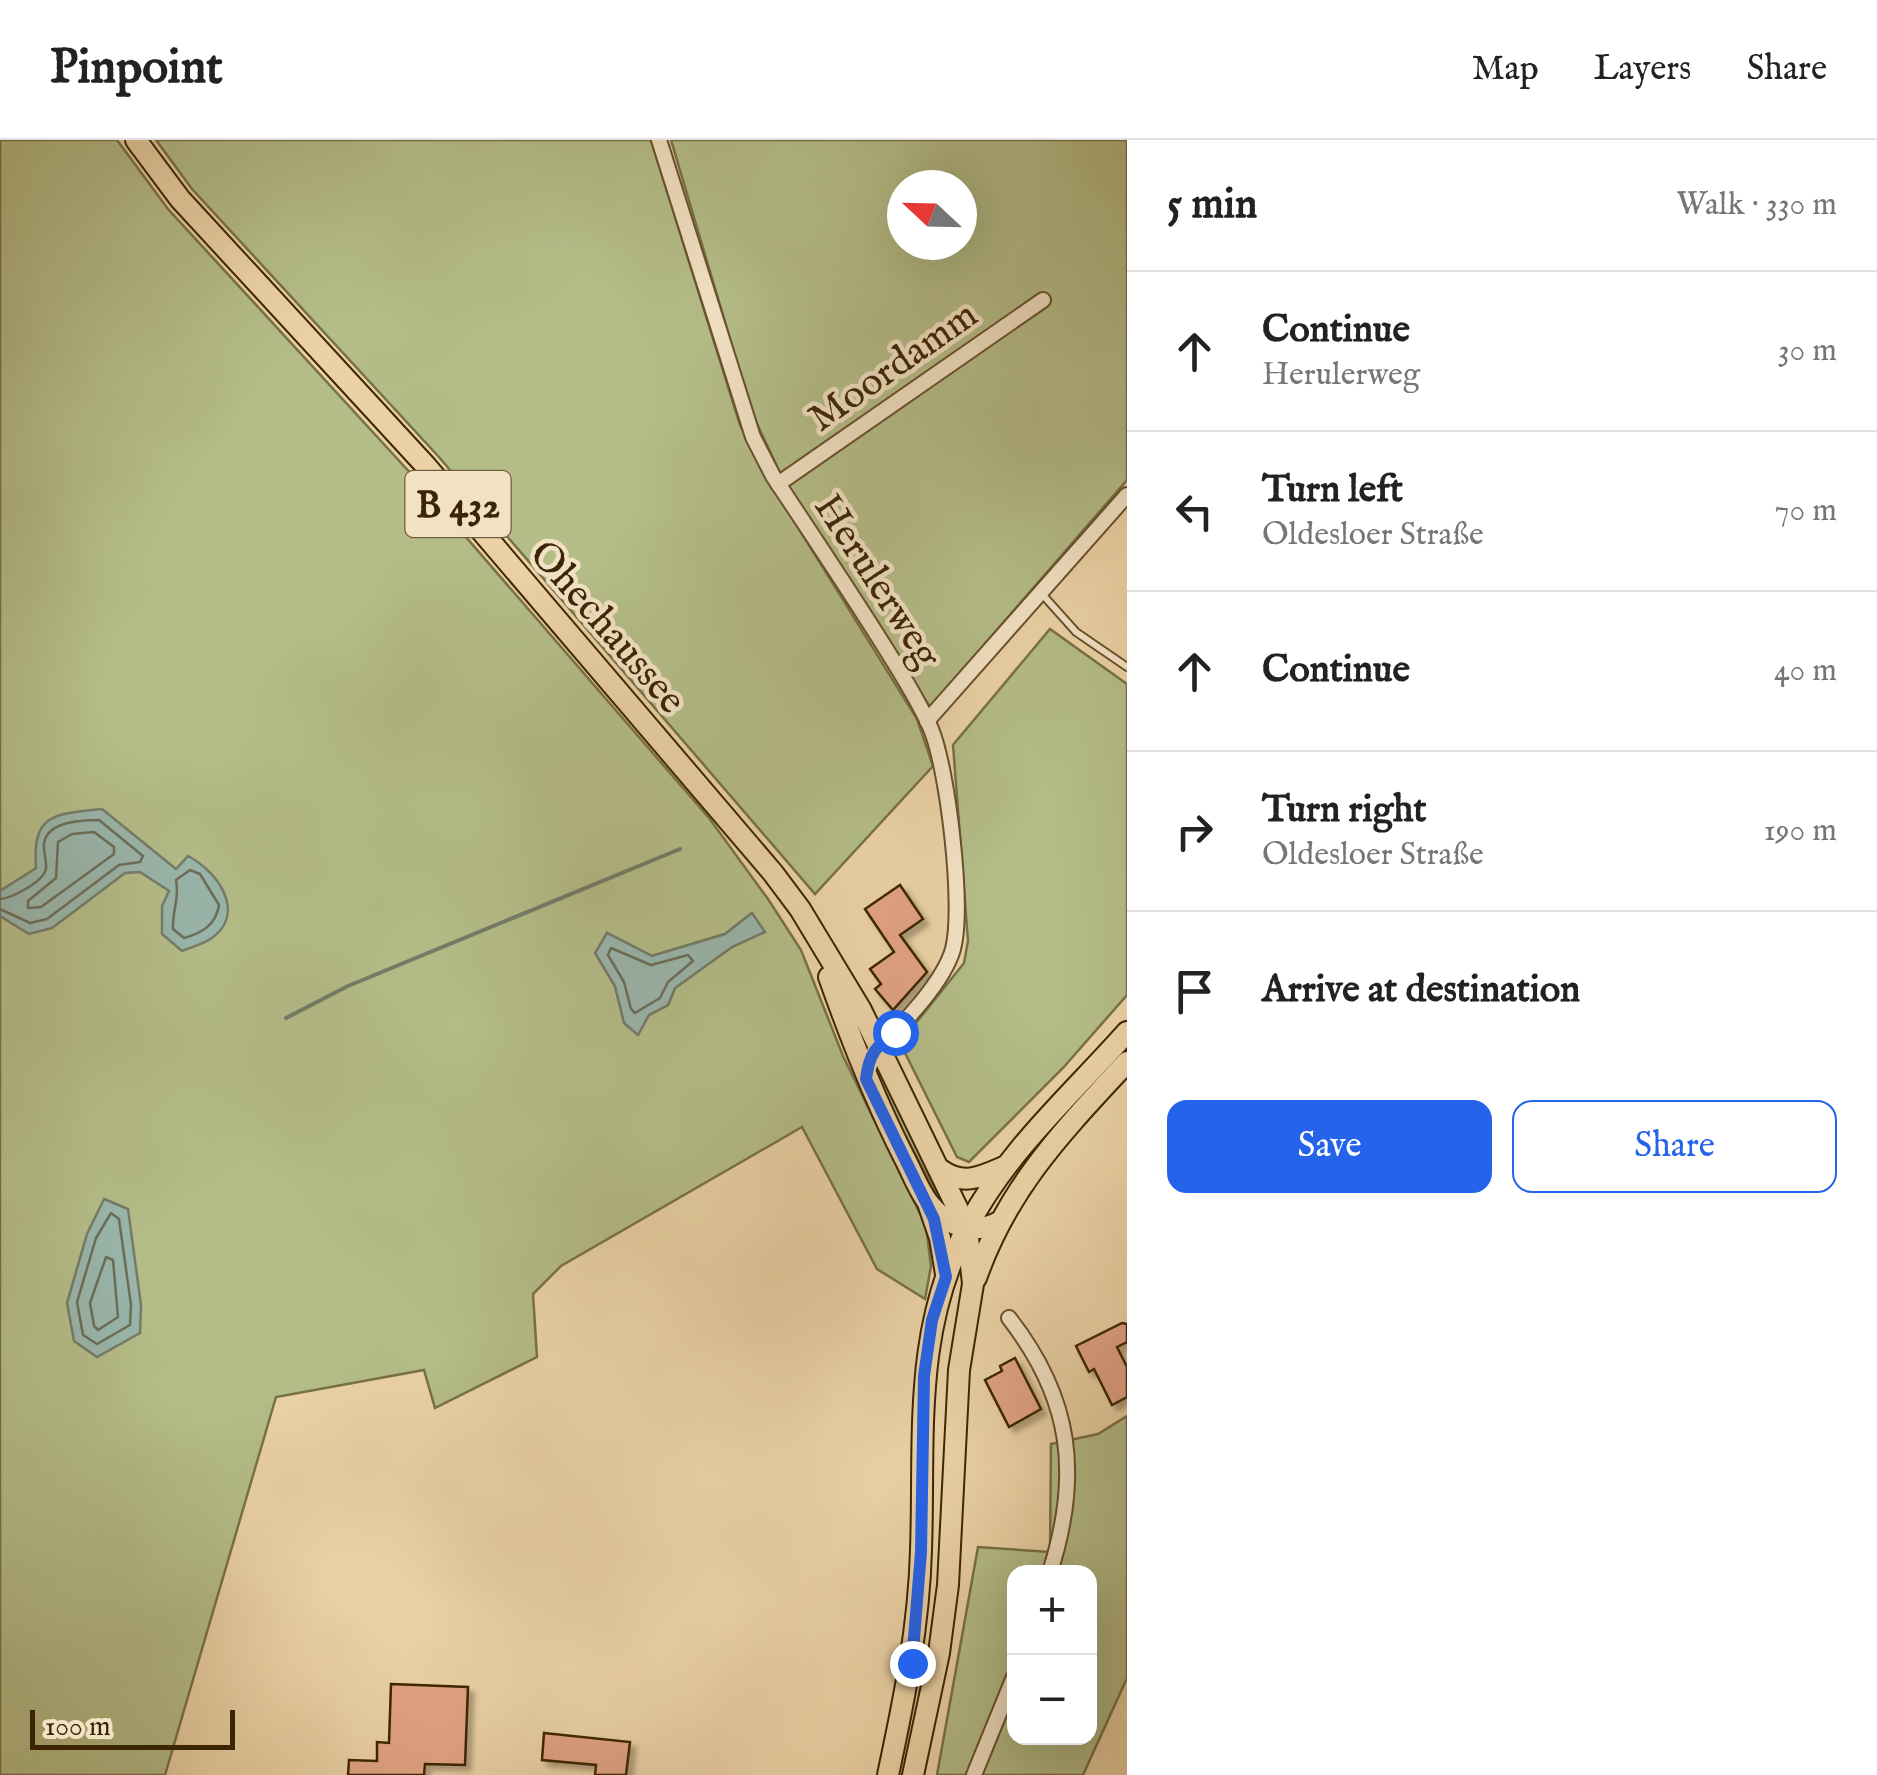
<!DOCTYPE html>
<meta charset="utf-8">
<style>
:root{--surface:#fff;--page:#f6f6f6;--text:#222;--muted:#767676;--line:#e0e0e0;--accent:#2563eb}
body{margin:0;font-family:"IM FELL English",serif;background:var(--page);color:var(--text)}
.controls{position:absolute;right:30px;bottom:30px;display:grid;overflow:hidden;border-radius:20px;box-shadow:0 10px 40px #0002}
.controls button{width:90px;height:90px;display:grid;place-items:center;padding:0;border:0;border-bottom:2px solid var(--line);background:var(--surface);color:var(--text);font:50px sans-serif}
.compass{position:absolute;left:887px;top:30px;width:90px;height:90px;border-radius:50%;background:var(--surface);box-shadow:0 10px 40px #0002;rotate:292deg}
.scale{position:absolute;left:30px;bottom:25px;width:205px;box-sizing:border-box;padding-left:10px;border:5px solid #3c2504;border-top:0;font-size:28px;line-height:35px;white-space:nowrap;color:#3c2504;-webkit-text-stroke:8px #f2e2c4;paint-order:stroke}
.stop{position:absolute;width:30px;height:30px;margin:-22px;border:8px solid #2563eb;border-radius:50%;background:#fff}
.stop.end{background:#2563eb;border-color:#fff;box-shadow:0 2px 10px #0008}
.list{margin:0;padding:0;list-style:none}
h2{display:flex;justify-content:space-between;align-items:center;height:130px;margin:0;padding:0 40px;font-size:42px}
h2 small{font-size:32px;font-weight:400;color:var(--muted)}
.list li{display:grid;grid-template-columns:65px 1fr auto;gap:30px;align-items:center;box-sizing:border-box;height:160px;padding:0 40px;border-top:2px solid var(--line)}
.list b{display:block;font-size:38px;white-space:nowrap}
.list p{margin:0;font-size:32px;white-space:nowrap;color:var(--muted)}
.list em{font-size:32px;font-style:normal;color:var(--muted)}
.actions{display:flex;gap:20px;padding:30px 40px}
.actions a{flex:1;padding:22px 0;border:2px solid var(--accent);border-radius:20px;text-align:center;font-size:35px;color:var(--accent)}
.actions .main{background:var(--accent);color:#fff}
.icon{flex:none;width:55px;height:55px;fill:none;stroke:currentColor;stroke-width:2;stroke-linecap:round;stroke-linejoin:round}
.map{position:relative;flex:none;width:1127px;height:1635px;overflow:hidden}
header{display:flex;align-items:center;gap:60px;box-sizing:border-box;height:140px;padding:0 50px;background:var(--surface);border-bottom:2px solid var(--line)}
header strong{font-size:48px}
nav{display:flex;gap:55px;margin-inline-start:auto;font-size:35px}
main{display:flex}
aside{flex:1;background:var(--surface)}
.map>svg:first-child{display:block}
.green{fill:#b4bd88;stroke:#787146;stroke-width:2.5;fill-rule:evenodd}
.water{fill:#99b6ac;stroke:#747c69;stroke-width:2.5}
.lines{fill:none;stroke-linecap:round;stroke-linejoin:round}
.shore{stroke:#6a6e58;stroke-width:2.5}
.stream{stroke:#747c69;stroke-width:4}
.building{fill:#e1a384;stroke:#3c2504;stroke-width:2.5;filter:url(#shadow)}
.lane-casing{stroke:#68502c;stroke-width:10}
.street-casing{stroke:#68502c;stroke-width:18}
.primary-casing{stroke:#3c2504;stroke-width:24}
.lane{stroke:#f2e2c4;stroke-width:6}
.street{stroke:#f2e2c4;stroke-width:14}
.primary{stroke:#ebd2a5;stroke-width:20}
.route{stroke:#2563eb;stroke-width:12}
.labels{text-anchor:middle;stroke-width:9;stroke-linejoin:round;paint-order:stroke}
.shield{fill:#f2e2c4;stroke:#735e3e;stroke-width:2.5}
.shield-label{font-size:38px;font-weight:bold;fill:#3c2504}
.street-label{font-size:40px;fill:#3c2504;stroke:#f2e2c4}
</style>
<header>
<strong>Pinpoint</strong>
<nav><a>Map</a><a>Layers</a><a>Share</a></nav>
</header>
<main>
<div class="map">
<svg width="1127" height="1635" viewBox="0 0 1127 1635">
<defs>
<filter id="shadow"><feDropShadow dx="5.5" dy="5.5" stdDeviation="2.5" flood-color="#0004"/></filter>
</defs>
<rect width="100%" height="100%" fill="#ebd2a5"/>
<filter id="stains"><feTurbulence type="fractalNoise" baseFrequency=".002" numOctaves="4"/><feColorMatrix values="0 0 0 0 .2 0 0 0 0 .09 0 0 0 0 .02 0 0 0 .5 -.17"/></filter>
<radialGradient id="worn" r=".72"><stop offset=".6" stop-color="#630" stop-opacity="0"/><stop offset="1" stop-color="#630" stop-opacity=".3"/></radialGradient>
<!-- green -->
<g class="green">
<path d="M0 0H117L168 69 414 337 709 678 768 759 801 810 843 916 926 1086 931 1126 925 1159 877 1129 802 987 561 1126 533 1154 537 1217 435 1268 424 1230 276 1257 165 1635H0ZM752 773 732 807 675 848 668 865 649 875 624 882 615 846 596 814 607 793 652 816 725 794Z"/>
<path d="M156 0H651L740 285 768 339 917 579 933 626 815 754 438 316 192 49Z"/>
<path d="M671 0H1127V340L930 567 780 333 752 273ZM902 45H962V105H902Z"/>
<path d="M1050 489 1127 544V855L1063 928 969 1022 957 1017 900 903 964 823 968 801 953 605Z"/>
<path d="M876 922 952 1072 944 1068 875 939Z"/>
<path d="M1127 1276V1538L1083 1635H937L978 1407 1050 1412 1051 1304 1098 1294ZM1014 1432H1090V1598H1014Z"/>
</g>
<!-- water -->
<g class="water">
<path d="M102 669 176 729 188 716C217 731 247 772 212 798 204 804 191 807 182 811L162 794V766L169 751 140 732 125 733 52 788 29 794 0 776V751L36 728C32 674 53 674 102 669Z"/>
<path d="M752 773 765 792 732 807 675 848 668 865 649 875 638 895 624 883 615 846 595 813 607 793 652 816 725 794Z"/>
<path d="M104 1059 128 1069 141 1165 140 1193 97 1217 74 1201 67 1163 87 1094Z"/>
</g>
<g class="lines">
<!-- shore -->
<g class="shore">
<path d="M94 692 114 707V714L41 767 28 768V761L56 738 58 702 72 694Z"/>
<path d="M190 730 200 734 219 765C216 785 202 793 184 798L173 789C172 771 180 757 176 740Z"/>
<path d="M0 759C12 758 43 742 46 729 47 721 43 712 44 704 46 681 82 680 99 680L143 716 140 722 119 725 47 779 30 783 0 769"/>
<path d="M611 808 651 825 688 815 693 821 668 842 660 858 635 873 631 869 624 842 608 815Z"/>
<path d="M111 1073 119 1079 131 1165 130 1185 97 1204 83 1195 77 1162 96 1098Z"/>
<path d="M106 1117 113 1120 118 1177 98 1190 94 1186 90 1163Z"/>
</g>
<!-- stream -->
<path class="stream" d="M286 878 348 846 680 709"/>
</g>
<!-- building -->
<g class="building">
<path d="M900 745 923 779 900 795 927 832 893 870 875 849 881 844 870 829 894 812 865 769Z"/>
<path d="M1122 1183 1127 1184V1202L1117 1207 1127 1227V1257L1112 1265 1094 1229 1089 1232 1076 1206Z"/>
<path d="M1015 1218 1041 1269 1009 1287 985 1240 1002 1231 1000 1226Z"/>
<path d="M391 1544 468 1547 465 1625 425 1624 424 1635H348L349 1620 377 1621V1602L389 1603Z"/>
<path d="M544 1593 630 1602 626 1635H595L596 1625 542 1620Z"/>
</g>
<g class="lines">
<!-- lane casing -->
<g class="lane-casing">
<path id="lane" d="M1042 454 1076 492 1127 527"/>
</g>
<!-- street casing -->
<g class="street-casing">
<g id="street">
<path d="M659 0 753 297 773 336C811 393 849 450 886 509 902 535 919 561 931 589 948 630 964 767 953 809 945 838 903 889 877 903L867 934"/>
<path d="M778 344 1043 160"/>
<path d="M927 581 1127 355"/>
<path d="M1009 1178C1072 1259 1081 1335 1050 1432"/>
<path d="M974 1635 1014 1537"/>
</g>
</g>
<!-- primary casing -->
<g class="primary-casing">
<g id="primary">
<path d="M136 0 180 59 426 326 773 733 800 769 861 870 967 1088 973 1144 959 1230 948 1445 939 1513 913 1635"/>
<path d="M829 837C851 899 874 958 904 1017 912 1032 919 1052 930 1065 947 1086 975 1095 999 1082"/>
<path d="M941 1030C963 1046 981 1037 1004 1027"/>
<path d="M929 1066 940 1098 946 1134"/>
<path d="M976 1138C1008 1047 1063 991 1127 922"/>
<path d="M888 1635C904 1560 919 1487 921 1410 925 1296 912 1190 969 1084 1008 1010 1072 954 1127 892"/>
</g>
</g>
<!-- lane -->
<use href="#lane" class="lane"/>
<!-- street -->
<use href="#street" class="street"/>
<!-- primary -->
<use href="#primary" class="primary"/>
</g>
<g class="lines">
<!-- route -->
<path class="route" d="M895 892C876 906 869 914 866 939L934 1079 946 1137 932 1180 924 1236 921 1412 912 1523"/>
</g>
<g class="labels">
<!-- shield labels -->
<rect class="shield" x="405.5" y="331" width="105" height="66" rx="8"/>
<g class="shield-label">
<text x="458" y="377">B 432</text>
</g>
<!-- street labels -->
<g class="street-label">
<text transform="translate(892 225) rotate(-35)" y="14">Moordamm</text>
<text transform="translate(879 440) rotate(57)" y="14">Herulerweg</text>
<text transform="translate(609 486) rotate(49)" y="14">Ohechaussee</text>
</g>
</g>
<rect width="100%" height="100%" filter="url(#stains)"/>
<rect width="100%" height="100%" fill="url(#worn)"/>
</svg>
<div class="controls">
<button>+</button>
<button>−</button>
</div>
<svg class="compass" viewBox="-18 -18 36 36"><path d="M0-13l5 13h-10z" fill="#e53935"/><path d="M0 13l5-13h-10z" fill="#767676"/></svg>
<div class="scale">100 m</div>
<div class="stop" style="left:895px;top:892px"></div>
<div class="stop end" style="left:912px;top:1523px"></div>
</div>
<aside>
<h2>5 min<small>Walk · 330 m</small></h2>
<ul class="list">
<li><svg class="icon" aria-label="ahead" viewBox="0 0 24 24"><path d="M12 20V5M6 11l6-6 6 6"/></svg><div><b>Continue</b><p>Herulerweg</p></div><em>30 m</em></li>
<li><svg class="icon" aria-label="left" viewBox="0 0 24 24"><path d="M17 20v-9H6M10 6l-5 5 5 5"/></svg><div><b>Turn left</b><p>Oldesloer Straße</p></div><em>70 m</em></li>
<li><svg class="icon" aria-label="ahead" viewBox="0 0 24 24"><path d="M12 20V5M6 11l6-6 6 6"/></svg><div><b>Continue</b></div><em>40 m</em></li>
<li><svg class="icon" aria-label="right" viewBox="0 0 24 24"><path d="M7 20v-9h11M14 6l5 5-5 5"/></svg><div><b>Turn right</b><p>Oldesloer Straße</p></div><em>190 m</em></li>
<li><svg class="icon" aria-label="arrive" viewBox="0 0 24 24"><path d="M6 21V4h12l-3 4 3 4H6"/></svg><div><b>Arrive at destination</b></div></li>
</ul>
<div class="actions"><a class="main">Save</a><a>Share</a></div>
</aside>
</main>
